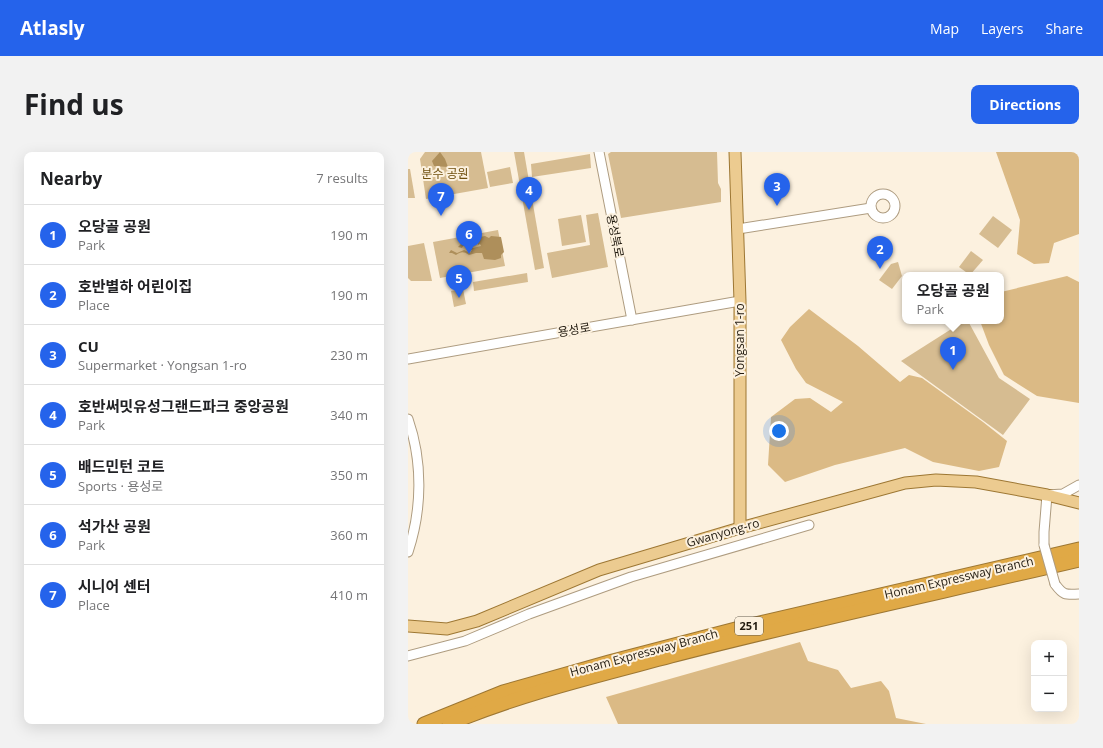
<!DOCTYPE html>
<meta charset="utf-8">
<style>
:root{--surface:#fff;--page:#f2f2f2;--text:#202124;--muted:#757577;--line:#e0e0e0;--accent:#2563eb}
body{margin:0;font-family:"Open Sans","Noto Sans KR",sans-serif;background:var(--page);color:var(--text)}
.controls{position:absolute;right:12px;bottom:12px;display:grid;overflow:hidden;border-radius:8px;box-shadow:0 4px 16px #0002}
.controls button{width:36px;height:36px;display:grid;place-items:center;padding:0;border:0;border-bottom:1px solid var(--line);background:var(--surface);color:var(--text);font:20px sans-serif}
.you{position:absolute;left:371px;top:279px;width:14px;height:14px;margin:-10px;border:3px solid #fff;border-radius:50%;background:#1a73e8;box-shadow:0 0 0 6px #1a73e833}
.badge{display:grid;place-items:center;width:26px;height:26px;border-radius:50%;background:var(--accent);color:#fff;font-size:13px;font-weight:700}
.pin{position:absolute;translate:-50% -33px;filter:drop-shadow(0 1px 2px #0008)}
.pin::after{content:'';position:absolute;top:21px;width:14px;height:12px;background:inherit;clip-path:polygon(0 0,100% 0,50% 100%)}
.popup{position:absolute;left:494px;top:120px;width:102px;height:52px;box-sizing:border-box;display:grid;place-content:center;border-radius:8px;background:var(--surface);filter:drop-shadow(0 1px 3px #0005);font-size:13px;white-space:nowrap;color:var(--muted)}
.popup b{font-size:15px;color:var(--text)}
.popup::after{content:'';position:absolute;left:50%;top:100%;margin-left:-8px;border:8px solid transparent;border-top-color:var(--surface)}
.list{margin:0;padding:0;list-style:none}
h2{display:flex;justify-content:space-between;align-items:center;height:52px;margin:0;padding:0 16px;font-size:17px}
h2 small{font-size:13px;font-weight:400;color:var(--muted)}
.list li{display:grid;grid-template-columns:26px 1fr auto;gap:12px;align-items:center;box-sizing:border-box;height:60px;padding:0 16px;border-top:1px solid var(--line)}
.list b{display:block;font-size:15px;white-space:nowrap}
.list p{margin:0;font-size:13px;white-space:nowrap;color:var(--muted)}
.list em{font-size:13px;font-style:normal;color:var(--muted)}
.map{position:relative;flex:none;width:671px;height:572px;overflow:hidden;border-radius:8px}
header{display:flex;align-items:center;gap:24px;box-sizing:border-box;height:56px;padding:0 20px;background:var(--accent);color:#fff}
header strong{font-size:19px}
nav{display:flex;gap:22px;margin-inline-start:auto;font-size:14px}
.intro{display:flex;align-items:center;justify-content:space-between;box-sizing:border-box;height:96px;padding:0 24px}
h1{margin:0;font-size:28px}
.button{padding:10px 18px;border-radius:8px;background:var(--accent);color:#fff;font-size:14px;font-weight:700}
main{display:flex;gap:24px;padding:0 24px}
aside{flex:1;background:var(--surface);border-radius:8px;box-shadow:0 4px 16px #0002}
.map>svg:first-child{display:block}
.green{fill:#d6bc91}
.forest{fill:#dbba85}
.water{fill:#ae8f5b}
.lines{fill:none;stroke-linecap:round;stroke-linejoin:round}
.minor-casing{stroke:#ae9c80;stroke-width:11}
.major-casing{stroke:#9d7733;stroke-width:13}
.highway-casing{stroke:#9d7733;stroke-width:15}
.minor{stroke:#fff;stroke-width:9}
.major{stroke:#eccb90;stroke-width:11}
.highway{stroke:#e0a946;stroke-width:13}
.minor-bridge-casing{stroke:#ae9c80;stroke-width:11;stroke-linecap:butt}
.minor-bridge{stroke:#fff;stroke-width:9}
.labels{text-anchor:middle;stroke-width:4;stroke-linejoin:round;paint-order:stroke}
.shield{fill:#fcf1df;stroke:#635a4d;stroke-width:1}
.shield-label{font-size:11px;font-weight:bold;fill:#211a0f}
.park-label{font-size:12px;fill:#6f4f0e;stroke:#fcf1df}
.street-label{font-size:12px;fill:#211a0f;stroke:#fcf1df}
</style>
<header>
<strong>Atlasly</strong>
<nav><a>Map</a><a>Layers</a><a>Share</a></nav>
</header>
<div class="intro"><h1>Find us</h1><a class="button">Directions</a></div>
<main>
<aside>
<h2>Nearby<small>7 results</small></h2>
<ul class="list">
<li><span class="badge">1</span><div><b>오당골 공원</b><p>Park</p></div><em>190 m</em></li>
<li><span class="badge">2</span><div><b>호반별하 어린이집</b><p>Place</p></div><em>190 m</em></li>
<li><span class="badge">3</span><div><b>CU</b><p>Supermarket · Yongsan 1-ro</p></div><em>230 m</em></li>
<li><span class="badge">4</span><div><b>호반써밋유성그랜드파크 중앙공원</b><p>Park</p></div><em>340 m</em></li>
<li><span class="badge">5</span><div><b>배드민턴 코트</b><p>Sports · 용성로</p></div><em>350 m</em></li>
<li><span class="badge">6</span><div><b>석가산 공원</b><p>Park</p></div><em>360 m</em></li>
<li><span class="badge">7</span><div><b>시니어 센터</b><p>Place</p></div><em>410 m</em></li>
</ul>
</aside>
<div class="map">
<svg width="671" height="572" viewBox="0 0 671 572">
<rect width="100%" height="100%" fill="#fcf1df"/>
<!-- green -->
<g class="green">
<path d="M17 0H73L80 36 18 47 12 7Z"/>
<path d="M106 0H116L136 116 127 118Z"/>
<path d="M203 0H309L310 31 313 37V50L213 66 200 2Z"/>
<path d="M182 2 183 16 124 25 123 12Z"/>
<path d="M102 15 105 31 82 35 79 20Z"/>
<path d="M0 17H2L7 46H0Z"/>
<path d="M190 61 200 115 144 126 139 101 182 93 178 63Z"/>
<path d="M173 63 178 90 154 94 150 67Z"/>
<path d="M585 64 604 78 590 96 571 82Z"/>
<path d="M90 78 97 114 32 126 25 90Z"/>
<path d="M16 91 24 129H3L0 126V94Z"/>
<path d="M563 99 575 108 562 123 551 115Z"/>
<path d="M490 110 494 124 484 137 471 128 483 112Z"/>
<path d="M119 121 120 130 66 139 65 130Z"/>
<path d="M55 137 58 152 46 155 43 139Z"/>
<path d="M556 169H560L591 226 622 247 595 283 493 209Z"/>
</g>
<!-- forest -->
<g class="forest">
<path d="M588 0H671V82L646 91 641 111 626 112 609 102 612 68Z"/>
<path d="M659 124 671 130V251L629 244 596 223 581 193 572 169H593V140Z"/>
<path d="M401 157 450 194 492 230 501 223 514 226 575 270 599 289 591 315 571 319 525 310 497 296 427 313 377 330 360 313 363 265 387 247 402 246 423 260 435 250 398 231 388 217 373 188 382 175Z"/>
<path d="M392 490 400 509 430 518 443 536 473 529 481 539 488 566 518 572H210L198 545Z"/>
</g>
<!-- water -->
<g class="water">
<path d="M32 0 37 7 40 15 26 14 24 9Z"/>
<path d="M77 84 81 86 83 84 93 85 96 100 93 103V106L87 108 76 107 74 101H68L61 103C55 99 53 100 48 103L44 101H41L43 98 49 101 56 98 62 101 64 98H60L57 94H55L54 96 50 95 54 91 58 90 60 94 65 96 73 94 72 92 70 93 69 88 72 85Z"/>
</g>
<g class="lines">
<!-- minor casing -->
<g class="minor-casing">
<g id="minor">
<path d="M191 0 224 168"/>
<circle cx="475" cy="54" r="12"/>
<path d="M330 77 463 56"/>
<path d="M0 207 332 149"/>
<path d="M0 267C15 310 14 358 0 400"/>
<path d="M636 393V380L639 343 655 342 671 333"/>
<path d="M647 432C655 443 657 443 671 442"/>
<path d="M0 504 57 489 121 462 223 425 401 373"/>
</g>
</g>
<!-- major casing -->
<g class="major-casing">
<g id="major">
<path d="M327 0 332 149V376"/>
<path d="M0 474 39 477 69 469 191 418 332 376 497 331 528 328 568 330 639 343 671 351"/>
</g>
</g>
<!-- highway casing -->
<g class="highway-casing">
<g id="highway">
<path d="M16 572 95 540 201 510 343 473 671 397"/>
<path d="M41 572C112 542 188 524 263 504 398 469 535 440 671 408"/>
</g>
</g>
<!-- minor -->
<use href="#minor" class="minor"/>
<!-- major -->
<use href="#major" class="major"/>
<!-- highway -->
<use href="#highway" class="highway"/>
<!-- minor-bridge casing -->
<g class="minor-bridge-casing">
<path id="minor-bridge" d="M636 393 647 432"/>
</g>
<!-- minor-bridge -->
<use href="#minor-bridge" class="minor-bridge"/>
</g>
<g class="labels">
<!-- shield labels -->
<rect class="shield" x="327" y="465" width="28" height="18" rx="3"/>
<g class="shield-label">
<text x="341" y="478">251</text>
</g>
<!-- park labels -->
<g class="park-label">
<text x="37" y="26">분수 공원</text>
</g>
<!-- street labels -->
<g class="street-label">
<text transform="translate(207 84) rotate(79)" y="4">용성북로</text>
<text transform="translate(166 178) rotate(-10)" y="4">용성로</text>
<text transform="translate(332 188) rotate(-90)" y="4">Yongsan 1-ro</text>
<text transform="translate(315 381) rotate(-16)" y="4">Gwanyong-ro</text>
<text transform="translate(551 426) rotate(-13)" y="4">Honam Expressway Branch</text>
<text transform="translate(236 501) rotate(-15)" y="4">Honam Expressway Branch</text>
</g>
</g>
</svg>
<div class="controls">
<button>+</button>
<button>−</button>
</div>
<div class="you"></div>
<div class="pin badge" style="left:545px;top:218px">1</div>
<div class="popup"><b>오당골 공원</b>Park</div>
<div class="pin badge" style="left:472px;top:117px">2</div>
<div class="pin badge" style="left:369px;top:54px">3</div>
<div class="pin badge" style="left:121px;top:58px">4</div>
<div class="pin badge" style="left:51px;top:146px">5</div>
<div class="pin badge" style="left:61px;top:102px">6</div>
<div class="pin badge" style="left:33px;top:64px">7</div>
</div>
</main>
